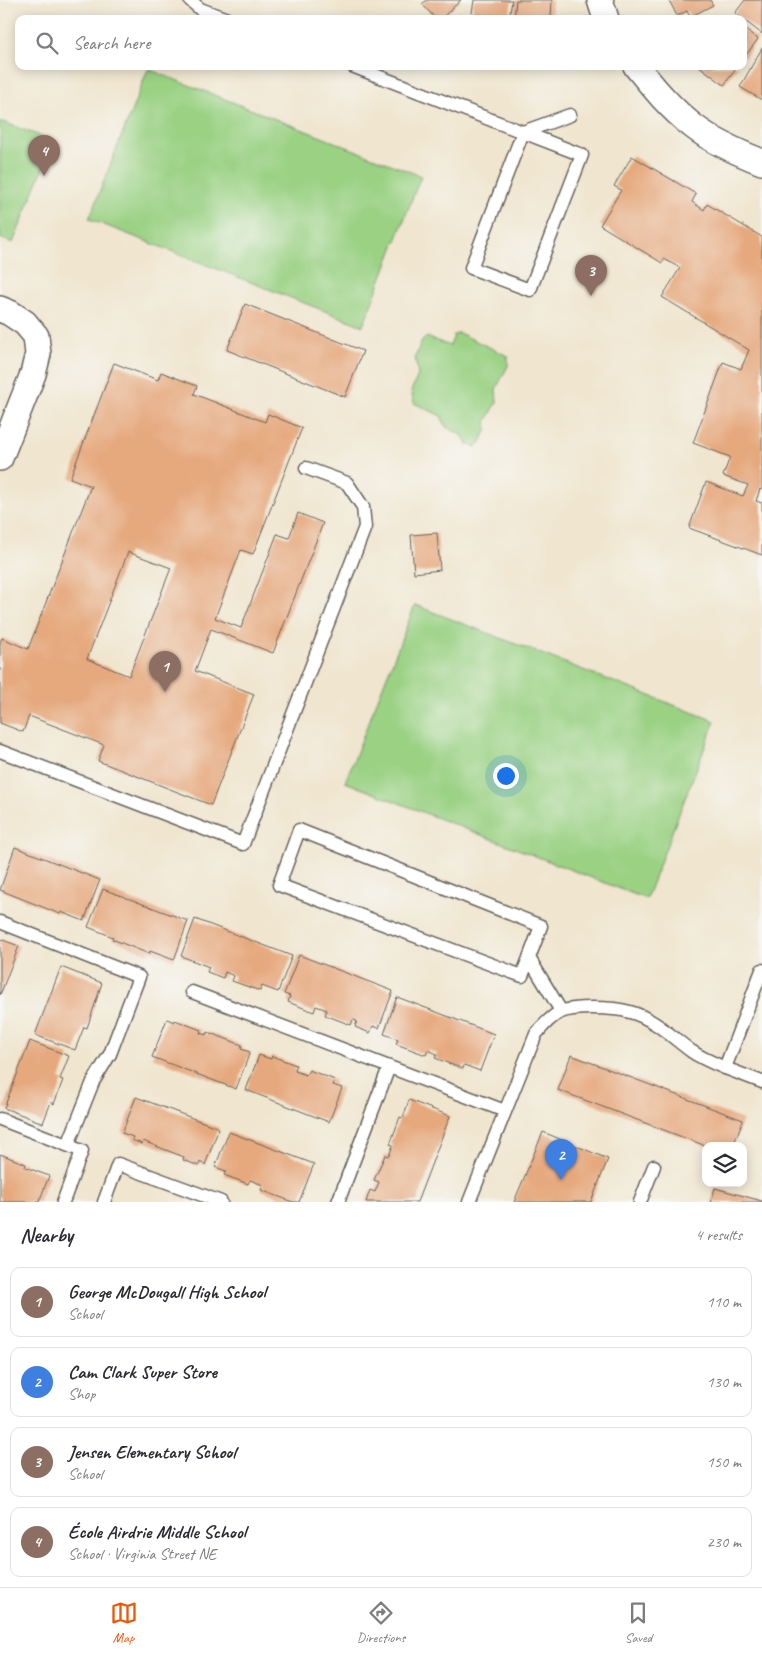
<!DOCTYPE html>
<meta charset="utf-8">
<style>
:root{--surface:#fff;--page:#f7f7f7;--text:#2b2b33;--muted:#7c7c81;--line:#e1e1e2;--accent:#ea580c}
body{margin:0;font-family:Caveat,sans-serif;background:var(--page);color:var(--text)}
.controls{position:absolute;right:15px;bottom:15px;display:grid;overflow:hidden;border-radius:10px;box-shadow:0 2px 12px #0003}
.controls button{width:45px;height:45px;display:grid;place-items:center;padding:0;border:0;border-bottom:1px solid var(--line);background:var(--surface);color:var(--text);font:25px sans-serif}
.you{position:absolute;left:505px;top:775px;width:18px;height:18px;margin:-12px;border:4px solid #fff;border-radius:50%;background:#1a73e8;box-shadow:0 0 0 8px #1a73e833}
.badge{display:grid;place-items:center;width:32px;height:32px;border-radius:50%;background:var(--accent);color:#fff;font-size:16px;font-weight:700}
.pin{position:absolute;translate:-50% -41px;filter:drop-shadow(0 1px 2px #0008)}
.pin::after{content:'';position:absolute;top:26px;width:18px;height:15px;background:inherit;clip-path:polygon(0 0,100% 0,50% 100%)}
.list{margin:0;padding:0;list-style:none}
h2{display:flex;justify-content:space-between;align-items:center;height:65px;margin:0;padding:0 20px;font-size:21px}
h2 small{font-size:16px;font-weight:400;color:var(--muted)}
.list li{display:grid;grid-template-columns:32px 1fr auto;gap:15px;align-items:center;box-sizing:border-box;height:70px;margin:0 10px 10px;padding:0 10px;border:1px solid var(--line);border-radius:10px}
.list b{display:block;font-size:19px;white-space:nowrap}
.list p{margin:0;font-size:16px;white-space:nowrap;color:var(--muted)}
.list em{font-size:16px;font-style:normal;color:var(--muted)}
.icon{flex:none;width:28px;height:28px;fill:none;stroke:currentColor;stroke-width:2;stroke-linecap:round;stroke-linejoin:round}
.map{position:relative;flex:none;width:762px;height:1202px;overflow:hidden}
.search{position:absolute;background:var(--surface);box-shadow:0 2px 12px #0003;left:15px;right:15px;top:15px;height:55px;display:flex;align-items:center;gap:12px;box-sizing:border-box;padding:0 18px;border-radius:10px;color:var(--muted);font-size:19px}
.sheet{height:385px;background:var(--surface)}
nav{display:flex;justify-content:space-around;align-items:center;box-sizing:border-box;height:70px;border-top:1px solid var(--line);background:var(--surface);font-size:14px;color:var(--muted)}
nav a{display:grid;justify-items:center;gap:2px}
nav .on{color:var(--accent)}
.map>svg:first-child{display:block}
.green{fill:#9ad183;stroke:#5b7650}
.building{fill:#e6a97e;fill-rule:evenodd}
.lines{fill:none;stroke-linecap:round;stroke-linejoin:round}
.service-casing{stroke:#66625a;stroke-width:15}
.minor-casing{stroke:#66625a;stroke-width:28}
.service{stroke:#fff;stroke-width:12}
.minor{stroke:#fff;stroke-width:25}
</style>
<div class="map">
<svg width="762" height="1202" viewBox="0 0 762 1202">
<rect width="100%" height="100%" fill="#f6f6f2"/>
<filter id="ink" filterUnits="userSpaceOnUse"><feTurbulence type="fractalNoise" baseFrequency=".02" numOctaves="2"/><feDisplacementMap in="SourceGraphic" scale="10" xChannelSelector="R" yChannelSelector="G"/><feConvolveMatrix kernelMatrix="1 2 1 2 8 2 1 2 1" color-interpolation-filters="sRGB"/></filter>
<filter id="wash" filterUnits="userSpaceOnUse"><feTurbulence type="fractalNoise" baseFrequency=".0096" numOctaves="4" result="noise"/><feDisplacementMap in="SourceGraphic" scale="20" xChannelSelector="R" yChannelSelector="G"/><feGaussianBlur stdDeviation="1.12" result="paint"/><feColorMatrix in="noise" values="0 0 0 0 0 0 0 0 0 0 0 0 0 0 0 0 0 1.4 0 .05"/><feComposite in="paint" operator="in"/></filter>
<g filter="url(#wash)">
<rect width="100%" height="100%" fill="#f0e5ce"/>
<!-- green -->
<g class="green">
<path d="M148 69 421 176 363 326 89 219Z"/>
<path d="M0 121 54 141 13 243 0 238Z"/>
<path d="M459 333 508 356V366L496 389 497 402 486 422 487 429 480 444 475 447 468 444 462 435 446 427 441 416 414 403 411 391 418 375 415 357 422 341 427 337 450 346 454 335Z"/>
<path d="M415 605 715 721 646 899 345 782Z"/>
</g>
<g id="blocks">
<!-- building -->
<g class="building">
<path d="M427 0H461L441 19H436L422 4Z"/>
<path d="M474 0H512L509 19H471Z"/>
<path d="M516 0H552L551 19H514Z"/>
<path d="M669 0H710L713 5 690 17 687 11 677 16Z"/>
<path d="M745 0H762V34L735 13Z"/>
<path d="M743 28 758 39 743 59Z"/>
<path d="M762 48V100L740 87Z"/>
<path d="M699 66H738L724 85Z"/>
<path d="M632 156 696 194 692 202 704 210 707 204 762 237V490L760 489 756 501 762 503V555L689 528 706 482 743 496 748 485 723 476 730 457 693 443 723 362 741 369 749 350 662 297 680 268 664 259 662 263 600 225 621 190 614 186Z"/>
<path d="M245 304 363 351 345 397 227 350Z"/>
<path d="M114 363 158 380 161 372 197 386 194 394 265 422 268 414 302 428 253 554 241 550 215 618 241 628 277 534 289 538 298 513 323 523 273 653 211 629 195 671 254 694 211 805 98 761 104 745 29 716 23 732 0 723V642L2 638 28 649 91 486 70 478ZM128 552 171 568 129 676 87 659Z"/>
<path d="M437 533 440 570 414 573 411 535Z"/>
<path d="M15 847 100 880 84 921 61 912 60 914 0 890Z"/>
<path d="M103 889 188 921 174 960 150 951 149 954 112 939 113 937 88 927Z"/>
<path d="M195 919 292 956 278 992 262 986 260 991 232 981 234 976 225 972 223 978 207 972 209 967 181 956Z"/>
<path d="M0 939 19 946 0 995Z"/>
<path d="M299 955 393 991 379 1028 373 1026 370 1033 355 1027 357 1021 353 1020 351 1025 325 1015 327 1010 316 1006 314 1012 288 1002 290 996 284 994Z"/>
<path d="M61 967 102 983 87 1028 84 1027 75 1050 35 1035Z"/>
<path d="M397 997 494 1034 480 1071 464 1065 463 1069 435 1058 437 1054 428 1050 426 1055 396 1044 398 1039 384 1034Z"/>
<path d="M167 1019 174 1022 175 1020 201 1030 200 1033 206 1035 208 1032 242 1045 241 1049 250 1052 236 1089 152 1057Z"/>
<path d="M30 1041 69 1056 60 1079 63 1080 54 1104 51 1102 43 1123 4 1108Z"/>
<path d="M259 1055 271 1059 272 1056 296 1065 295 1071 306 1075 309 1070 335 1080 333 1085 342 1088 329 1122 246 1090Z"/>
<path d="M571 1055 743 1120 733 1146H706L558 1090Z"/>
<path d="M136 1097 219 1128 205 1165 200 1162 199 1166 183 1160 184 1157 143 1141 142 1144 132 1140 133 1137 122 1133Z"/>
<path d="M409 1100 450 1116 417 1202H366L370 1190 375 1192 379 1182 374 1180 385 1155 389 1156 393 1145 390 1144 400 1117 403 1118Z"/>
<path d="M229 1132 314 1164 299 1202H293L261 1190 263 1185 250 1180 248 1184 224 1175 226 1171 215 1167Z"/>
<path d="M543 1132 608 1159 591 1202H514Z"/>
<path d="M0 1154 26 1164 25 1167 49 1176 39 1202H0Z"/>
<path d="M715 1188 762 1201V1202H711Z"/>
</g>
</g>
</g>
<g filter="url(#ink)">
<use href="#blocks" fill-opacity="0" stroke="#66625a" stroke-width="1"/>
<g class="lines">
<!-- service casing -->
<g class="service-casing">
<g id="service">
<path d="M190 0 200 9 227 19"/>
<path d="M352 66 582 155 530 290 471 268 523 132 570 115"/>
<path d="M0 751 243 844 365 527 363 507 347 483 306 468"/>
<path d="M0 922 139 977 110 1054 93 1082 68 1145"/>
<path d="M529 958 522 976 279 885 299 830 541 926 529 958 561 1011"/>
<path d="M762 970 725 1068 762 1082"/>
<path d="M192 992 505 1111"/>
<path d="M0 1119 82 1151 63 1202"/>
<path d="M104 1202 118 1164 221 1202"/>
<path d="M338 1202 389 1067"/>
<path d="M469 1202 536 1034C555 1011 562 1008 592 1008 604 1008 617 1008 630 1012 653 1018 672 1037 691 1051 701 1058 713 1063 725 1068"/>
<path d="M640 1202 654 1166"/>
</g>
</g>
<!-- minor casing -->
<g class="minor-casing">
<g id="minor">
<path d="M600 0 606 19"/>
<path d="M636 66C653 87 671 109 693 126 712 141 739 153 762 162"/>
<path d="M0 309 10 313 25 323 36 336 38 354 33 374 0 458"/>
</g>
</g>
<!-- service -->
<use href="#service" class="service"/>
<!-- minor -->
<use href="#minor" class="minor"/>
</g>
</g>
</svg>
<div class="controls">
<button><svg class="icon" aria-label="layers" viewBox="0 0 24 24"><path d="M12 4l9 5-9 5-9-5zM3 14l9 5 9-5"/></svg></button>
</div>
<div class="you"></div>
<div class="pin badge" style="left:165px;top:692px;background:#8d6e63">1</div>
<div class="pin badge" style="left:561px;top:1180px;background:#3f7fe0">2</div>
<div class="pin badge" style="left:591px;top:296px;background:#8d6e63">3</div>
<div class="pin badge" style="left:44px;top:176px;background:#8d6e63">4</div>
<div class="search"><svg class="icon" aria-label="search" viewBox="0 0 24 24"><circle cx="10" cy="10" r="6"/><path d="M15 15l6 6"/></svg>Search here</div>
</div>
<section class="sheet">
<h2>Nearby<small>4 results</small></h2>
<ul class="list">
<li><span class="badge" style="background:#8d6e63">1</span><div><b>George McDougall High School</b><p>School</p></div><em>110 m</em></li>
<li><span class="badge" style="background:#3f7fe0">2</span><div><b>Cam Clark Super Store</b><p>Shop</p></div><em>130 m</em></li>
<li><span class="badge" style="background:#8d6e63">3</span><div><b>Jensen Elementary School</b><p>School</p></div><em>150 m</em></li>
<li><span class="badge" style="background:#8d6e63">4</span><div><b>École Airdrie Middle School</b><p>School · Virginia Street NE</p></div><em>230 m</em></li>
</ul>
</section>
<nav>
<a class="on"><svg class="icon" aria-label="map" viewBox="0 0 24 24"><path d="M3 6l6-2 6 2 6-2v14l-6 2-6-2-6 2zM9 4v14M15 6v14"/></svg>Map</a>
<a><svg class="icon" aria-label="directions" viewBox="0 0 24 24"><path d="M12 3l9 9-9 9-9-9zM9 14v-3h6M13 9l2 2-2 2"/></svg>Directions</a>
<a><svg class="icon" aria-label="saved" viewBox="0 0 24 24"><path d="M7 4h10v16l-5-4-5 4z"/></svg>Saved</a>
</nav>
